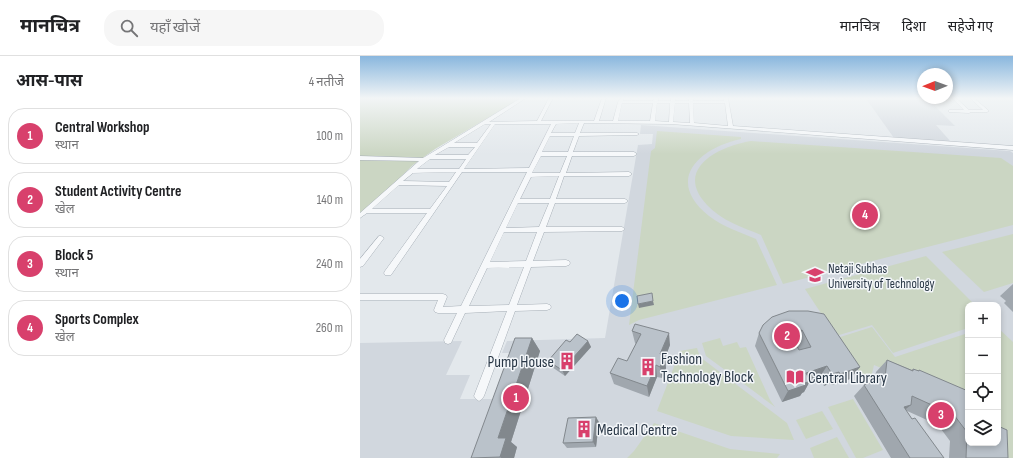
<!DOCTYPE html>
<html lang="hi">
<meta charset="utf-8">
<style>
:root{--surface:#fff;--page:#f6f6f6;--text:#202124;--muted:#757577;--line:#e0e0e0;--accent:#d8406c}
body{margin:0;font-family:"Sofia Sans Condensed","Noto Sans Devanagari",sans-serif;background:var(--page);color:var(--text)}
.controls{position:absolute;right:12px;bottom:12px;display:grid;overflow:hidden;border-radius:8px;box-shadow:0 2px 6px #0003}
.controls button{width:36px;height:36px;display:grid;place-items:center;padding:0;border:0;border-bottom:1px solid var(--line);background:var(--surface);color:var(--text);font:20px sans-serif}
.compass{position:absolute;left:557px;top:12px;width:36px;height:36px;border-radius:50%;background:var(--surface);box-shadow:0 2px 6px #0003;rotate:269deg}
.you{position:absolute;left:262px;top:245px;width:14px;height:14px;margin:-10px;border:3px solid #fff;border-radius:50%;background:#1a73e8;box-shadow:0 0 0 6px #1a73e833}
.badge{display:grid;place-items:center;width:26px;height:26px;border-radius:50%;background:var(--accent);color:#fff;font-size:13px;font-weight:700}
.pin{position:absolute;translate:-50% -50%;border:2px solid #fff;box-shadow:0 1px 4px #0006}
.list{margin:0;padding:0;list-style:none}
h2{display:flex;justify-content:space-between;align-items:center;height:52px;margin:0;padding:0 16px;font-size:17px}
h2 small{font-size:13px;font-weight:400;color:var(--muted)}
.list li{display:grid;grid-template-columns:26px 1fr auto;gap:12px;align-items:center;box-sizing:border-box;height:56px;margin:0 8px 8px;padding:0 8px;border:1px solid var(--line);border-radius:16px}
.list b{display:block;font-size:15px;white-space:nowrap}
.list p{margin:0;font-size:13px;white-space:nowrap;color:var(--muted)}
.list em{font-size:13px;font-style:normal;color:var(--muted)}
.icon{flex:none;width:22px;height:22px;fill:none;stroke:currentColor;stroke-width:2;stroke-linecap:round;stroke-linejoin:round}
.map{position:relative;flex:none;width:653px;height:402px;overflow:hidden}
header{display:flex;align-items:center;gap:24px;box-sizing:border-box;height:56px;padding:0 20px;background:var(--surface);border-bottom:1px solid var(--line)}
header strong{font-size:19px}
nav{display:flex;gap:22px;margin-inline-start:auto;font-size:14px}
.search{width:280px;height:36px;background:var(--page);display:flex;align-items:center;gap:10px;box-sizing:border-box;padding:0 14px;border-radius:16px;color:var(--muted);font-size:15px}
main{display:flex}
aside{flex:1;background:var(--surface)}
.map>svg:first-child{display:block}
.built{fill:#d1d7de;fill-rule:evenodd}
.green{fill:#cbd6c3}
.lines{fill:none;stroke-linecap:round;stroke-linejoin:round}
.minor-casing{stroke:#a7afb7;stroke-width:1}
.minor{fill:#f6f8fa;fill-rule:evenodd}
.wall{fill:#a0a7ae}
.shaded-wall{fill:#82888d}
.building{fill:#bac2ca;stroke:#82888d;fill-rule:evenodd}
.labels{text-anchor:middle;stroke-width:3;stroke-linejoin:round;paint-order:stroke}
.poi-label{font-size:13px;fill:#293746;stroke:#f3f6f9;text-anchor:start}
.near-poi-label{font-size:16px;fill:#293746;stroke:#f3f6f9;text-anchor:start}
</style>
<header>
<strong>मानचित्र</strong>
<div class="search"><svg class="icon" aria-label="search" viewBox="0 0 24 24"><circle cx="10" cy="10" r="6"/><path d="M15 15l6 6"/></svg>यहाँ खोजें</div>
<nav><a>मानचित्र</a><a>दिशा</a><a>सहेजे गए</a></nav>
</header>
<main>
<aside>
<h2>आस-पास<small>4 नतीजे</small></h2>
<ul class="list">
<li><span class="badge">1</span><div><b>Central Workshop</b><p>स्थान</p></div><em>100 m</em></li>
<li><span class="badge">2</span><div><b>Student Activity Centre</b><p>खेल</p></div><em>140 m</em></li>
<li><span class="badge">3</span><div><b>Block 5</b><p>स्थान</p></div><em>240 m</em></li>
<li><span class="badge">4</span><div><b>Sports Complex</b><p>खेल</p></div><em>260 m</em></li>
</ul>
</aside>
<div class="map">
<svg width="653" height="402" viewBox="0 0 653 402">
<rect width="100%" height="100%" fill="#e3e8ec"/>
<!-- built -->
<g class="built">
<path d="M507 44H569L595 70 576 69 591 86 534 82Z"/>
<path d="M281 69 650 95 653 97V402H0V287L102 285 86 319H110L100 343H144L159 297H142L147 285 245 282 278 89 292 88 293 78H280ZM608 249H638V387H608Z"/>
</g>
<!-- green -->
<g class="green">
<path d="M0 42H162L75 93 53 109 0 161Z"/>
<path d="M297 75 381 81V83C339 92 304 124 349 160 363 171 380 176 396 183L417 229 279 264 269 269 291 95 295 92Z"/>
<path d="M391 85 641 102 653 110V169L423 228 401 179C382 171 362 165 347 149 313 113 359 90 391 85Z"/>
<path d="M653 178V227L624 236 582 196Z"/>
<path d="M566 200 615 249H608V272L533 297 512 269 476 280 445 233Z"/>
<path d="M512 271 535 301 608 277V353L603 347 514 309 509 330 477 282Z"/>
<path d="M638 272 653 286V402H633L638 387Z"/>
<path d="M360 282 363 290 377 286 380 292 386 291 410 344 415 351 346 300 342 287Z"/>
<path d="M337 292 340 301 427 367 434 384 371 380 297 355 320 295Z"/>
<path d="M493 343 523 394 503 402H496L468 351Z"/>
<path d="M462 355 473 373 446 383 436 364Z"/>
<path d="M294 367 370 393 420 398 417 402H267L274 395Z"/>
<path d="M477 381 489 402H454L450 392Z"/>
</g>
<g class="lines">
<!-- minor casing -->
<g class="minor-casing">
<g id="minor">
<path d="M161 42H166L129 66 177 65 189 42H193L181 65H234L242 42H246L239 65H253L258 46 261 42H263V45H293L294 42H298V45H311V42H315V45H329V43L331 42H333V45H364V42H368L373 70 653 90V94L311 68 224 67 220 77H277L279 78 277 79 219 80 213 96H274L277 98 274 100H212L206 117 269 116 272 118 269 120H204L196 143H265L268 145 265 147H195L186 171H262L265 173 262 175 184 176 173 205 206 204 209 205 210 207 209 209 206 210 171 211 157 249 187 248 190 249 191 251 190 253 187 254 155 255 124 340 122 343 119 345 116 343 114 340 147 255 105 257 91 287 88 288 85 287 84 284 97 257H78L75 256 74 254 78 244H0V238H83L86 239 87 241 83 251 101 250 167 116H102L31 219H25L24 217 25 215 67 157H7L0 162V157L59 105 0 104V100L63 102ZM262 47H293L290 65H258ZM297 47H310L309 66 295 65ZM315 47H329L330 67 313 66ZM333 47H365L368 70 334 67ZM219 67 215 77H191L196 68ZM125 68H131L117 87H94ZM135 68H191L169 112 104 113ZM190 80H214L208 96H182ZM89 91H115L108 99H75ZM181 100H207L200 117H172ZM70 103H106L99 113H57ZM96 116 89 126 43 125 53 117ZM199 120 190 143H160L171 121ZM39 129 87 130 70 153H12ZM158 147H189L179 171 146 172ZM144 176H177L166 205 130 206ZM164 211 149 249 109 250 127 212Z"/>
<path d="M592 42H596L609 54H623L610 42H614L629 55 627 56H611L609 57 589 56V54H604Z"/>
<path d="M19 180H21L24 182 3 210 0 211V203Z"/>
</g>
</g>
<!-- minor -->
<use href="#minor" class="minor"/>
</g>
<!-- wall -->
<g class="wall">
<path d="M653 228V256L644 247 646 245 640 240Z"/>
<path d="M429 255 500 311 490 323 472 329 470 327 464 330 459 322 450 325 444 336 442 337 440 340 422 346 395 290 399 277Z"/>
<path d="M275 268 310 289 305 302 306 312 302 322 297 321 289 341 254 328 250 317 267 305 276 288 275 287 272 275Z"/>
<path d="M172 282 180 295 151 386 157 391 154 402H111Z"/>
<path d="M228 285 231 291 205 320 192 311 188 305 210 286Z"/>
<path d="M527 304 552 314 553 313 558 315 559 314 648 402H589L590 385 578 369 545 354 552 363 584 402H531L494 340 504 329 515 325 516 316Z"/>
<path d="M239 366 236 391 207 392 203 387Z"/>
</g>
<!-- shaded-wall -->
<g class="shaded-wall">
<path d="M293 245 294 249 279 252 278 248Z"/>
<path d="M442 274 436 287 430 277Z"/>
<path d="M309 277 310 289 305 302 306 312 302 322 300 311V298Z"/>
<path d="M172 282 180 295 151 386 157 391 154 402H141L140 401 138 382Z"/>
<path d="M228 285 231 291 205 320 202 314Z"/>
<path d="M296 309 297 321 289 341 287 330Z"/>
<path d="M467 310 459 322 439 329 446 317Z"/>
<path d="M500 311 490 323 472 329 480 318Z"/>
<path d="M479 316 470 327 464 330 472 318Z"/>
<path d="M450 325 444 336 442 337 440 340 422 346 428 335 445 327Z"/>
<path d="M551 349 538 359 544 351Z"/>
<path d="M236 361 239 366 236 391 233 386Z"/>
</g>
<!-- building -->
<g class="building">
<path d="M292 237 293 245 278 248 277 240Z"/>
<path d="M429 255H448L464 258 500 311 480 318 479 316 472 318 467 310 446 317 450 325 445 327 446 329 428 335 399 277 403 269 412 261ZM442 274 451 291 439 294 430 277Z"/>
<path d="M275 268 309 277 300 298 305 300 300 311 296 309 287 330 250 317 258 302 267 305 281 278 272 275Z"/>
<path d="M217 278 228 285 202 314 188 305 206 284 210 286Z"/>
<path d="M155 282H172L138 382H146L140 401 111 402Z"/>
<path d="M527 304 553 315V313L559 315V314L608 335V387H638V370L647 374 648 402H606L607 376 594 359 552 340 551 349 544 351 552 363 555 362 584 402H550L504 329 525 322Z"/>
<path d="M236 361 233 386 203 387 208 362Z"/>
</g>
<!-- sky -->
<linearGradient id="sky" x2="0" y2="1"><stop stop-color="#89b7de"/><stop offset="0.43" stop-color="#f2f5f6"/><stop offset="1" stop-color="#f2f5f6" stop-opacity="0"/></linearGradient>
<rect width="653" height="98" fill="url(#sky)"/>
<!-- icons -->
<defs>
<g id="university-bare" transform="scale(1.38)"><path d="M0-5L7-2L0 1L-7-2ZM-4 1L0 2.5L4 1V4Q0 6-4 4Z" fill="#d8406c" stroke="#f3f6f9" stroke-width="2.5" paint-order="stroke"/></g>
<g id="building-bare" transform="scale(1.38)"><path d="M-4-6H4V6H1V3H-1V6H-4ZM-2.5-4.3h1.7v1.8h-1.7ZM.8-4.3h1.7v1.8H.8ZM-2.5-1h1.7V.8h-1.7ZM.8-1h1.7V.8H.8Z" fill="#d8406c" stroke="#f3f6f9" stroke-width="2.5" paint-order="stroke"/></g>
<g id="library-bare" transform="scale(1.38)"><path d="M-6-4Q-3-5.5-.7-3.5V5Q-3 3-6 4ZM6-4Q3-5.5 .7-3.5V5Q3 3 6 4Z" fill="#d8406c" stroke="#f3f6f9" stroke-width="2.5" paint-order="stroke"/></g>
</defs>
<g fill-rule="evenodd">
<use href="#university-bare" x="455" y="219"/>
<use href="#building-bare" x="207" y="305"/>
<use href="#building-bare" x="288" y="311"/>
<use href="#library-bare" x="435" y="321"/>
<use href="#building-bare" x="224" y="373"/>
</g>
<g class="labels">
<!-- poi labels -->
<g class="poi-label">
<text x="468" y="217">Netaji Subhas<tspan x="468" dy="15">University of Technology</tspan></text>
</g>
<!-- near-poi labels -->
<g class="near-poi-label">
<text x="301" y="308">Fashion<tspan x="301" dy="18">Technology Block</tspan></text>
<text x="194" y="311" text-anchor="end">Pump House</text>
<text x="448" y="327">Central Library</text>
<text x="237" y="379">Medical Centre</text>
</g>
</g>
</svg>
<div class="controls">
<button>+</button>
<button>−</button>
<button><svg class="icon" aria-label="locate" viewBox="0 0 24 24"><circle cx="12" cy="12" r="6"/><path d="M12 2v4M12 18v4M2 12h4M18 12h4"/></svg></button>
<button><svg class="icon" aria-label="layers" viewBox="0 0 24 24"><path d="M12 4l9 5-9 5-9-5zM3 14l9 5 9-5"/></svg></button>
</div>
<svg class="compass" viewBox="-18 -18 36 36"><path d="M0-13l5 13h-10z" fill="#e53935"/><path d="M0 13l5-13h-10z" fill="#757577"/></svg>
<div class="you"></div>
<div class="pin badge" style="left:156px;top:342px">1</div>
<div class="pin badge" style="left:427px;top:280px">2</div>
<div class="pin badge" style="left:581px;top:359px">3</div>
<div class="pin badge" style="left:505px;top:159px">4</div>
</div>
</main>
